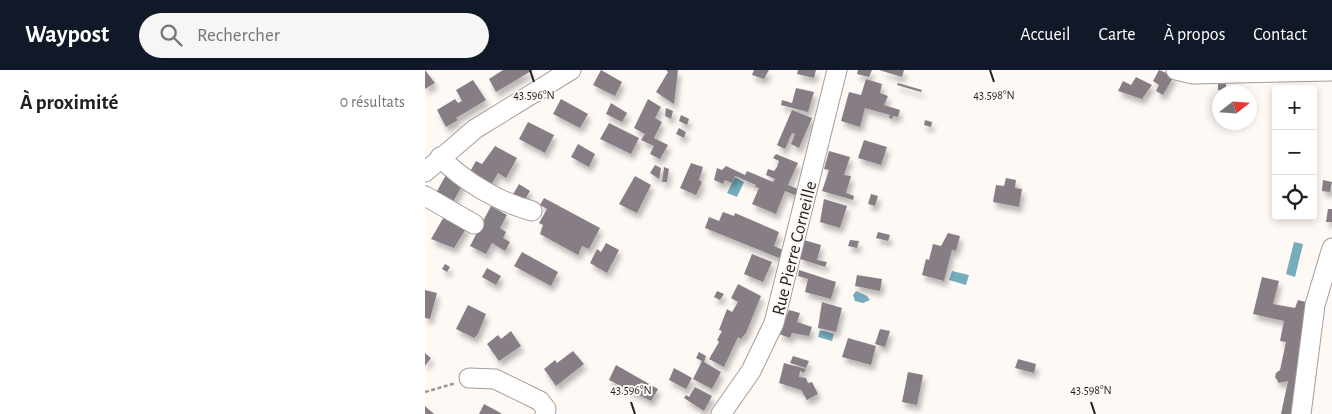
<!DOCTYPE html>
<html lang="fr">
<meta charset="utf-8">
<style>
:root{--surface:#fff;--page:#f6f6f6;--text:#202124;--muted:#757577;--line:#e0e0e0;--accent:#111827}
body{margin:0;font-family:"Alegreya Sans",sans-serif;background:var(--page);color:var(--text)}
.controls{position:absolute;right:15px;top:15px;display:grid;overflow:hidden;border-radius:5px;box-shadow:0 2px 8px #0003}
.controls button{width:45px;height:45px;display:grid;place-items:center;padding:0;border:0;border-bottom:1px solid var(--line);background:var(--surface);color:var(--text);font:25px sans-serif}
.compass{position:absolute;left:787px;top:15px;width:45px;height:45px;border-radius:50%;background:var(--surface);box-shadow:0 2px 8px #0003;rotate:73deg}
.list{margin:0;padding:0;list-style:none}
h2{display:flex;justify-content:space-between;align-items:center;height:65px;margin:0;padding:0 20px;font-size:21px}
h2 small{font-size:16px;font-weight:400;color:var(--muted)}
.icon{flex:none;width:28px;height:28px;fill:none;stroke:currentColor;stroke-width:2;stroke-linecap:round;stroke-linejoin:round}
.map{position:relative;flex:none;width:907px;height:344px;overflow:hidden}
header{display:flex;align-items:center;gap:30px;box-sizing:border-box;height:70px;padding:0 25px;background:var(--accent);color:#fff}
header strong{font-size:24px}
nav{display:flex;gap:28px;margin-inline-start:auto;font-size:18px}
.search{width:350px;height:45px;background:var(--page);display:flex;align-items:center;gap:12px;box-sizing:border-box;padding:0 18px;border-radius:28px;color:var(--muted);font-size:19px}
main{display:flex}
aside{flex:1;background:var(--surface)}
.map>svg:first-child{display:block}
.water{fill:#75adbd}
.building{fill:#867e84;filter:url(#shadow)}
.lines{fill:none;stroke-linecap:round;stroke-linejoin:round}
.minor-casing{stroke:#a69d98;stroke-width:21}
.path{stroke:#9c9794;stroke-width:2.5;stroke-dasharray:4 2.5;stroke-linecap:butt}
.minor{stroke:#fff;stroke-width:19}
.ticks{fill:none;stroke:#201c1a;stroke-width:2}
.labels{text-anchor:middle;stroke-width:4;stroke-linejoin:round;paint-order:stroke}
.street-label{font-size:18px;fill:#201c1a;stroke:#fff9f5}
.ticks-label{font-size:12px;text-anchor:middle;fill:#201c1a;stroke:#fff9f5;stroke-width:4;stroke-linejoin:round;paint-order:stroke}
</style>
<header>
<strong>Waypost</strong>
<div class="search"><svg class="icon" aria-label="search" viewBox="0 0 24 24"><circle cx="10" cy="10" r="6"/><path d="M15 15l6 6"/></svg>Rechercher</div>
<nav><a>Accueil</a><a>Carte</a><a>À propos</a><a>Contact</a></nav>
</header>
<main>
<aside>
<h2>À proximité<small>0 résultats</small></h2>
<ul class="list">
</ul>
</aside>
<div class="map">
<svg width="907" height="344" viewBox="0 0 907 344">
<defs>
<filter id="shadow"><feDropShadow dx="3" dy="5.5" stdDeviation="2.5" flood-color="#0004"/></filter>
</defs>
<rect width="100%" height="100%" fill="#fff9f5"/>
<!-- water -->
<g class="water">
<path d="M310 107 319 112 312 127 302 123Z"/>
<path d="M869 172 878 174 870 207 861 204Z"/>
<path d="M527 201 544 205 541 215 524 210Z"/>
<path d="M431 221 442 226 445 230 438 233 430 231 428 225Z"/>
<path d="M395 260 409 264 407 271 393 267Z"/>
</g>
<!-- building -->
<g class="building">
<path d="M0 0 10 13 0 19Z"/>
<path d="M78 0H108L71 22 64 9Z"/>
<path d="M176 0 197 12 190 26 168 15Z"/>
<path d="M241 0H253L249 34 231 22 243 2Z"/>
<path d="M329 0H344L339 9 327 5Z"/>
<path d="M373 0H391L389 8 372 4Z"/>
<path d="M433 0H447L444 7 432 4Z"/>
<path d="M454 0H479L477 7Z"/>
<path d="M734 0 749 6 738 25 731 21 734 15 728 11Z"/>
<path d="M711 7 727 15 717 29 693 21 698 11 706 15Z"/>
<path d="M441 9 457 14 455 23 463 26 459 35 475 40 473 47 468 46 467 49 464 48 465 45 440 38 435 57 416 51 424 22 436 25Z"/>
<path d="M48 10 61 30 31 48 33 50 21 57 12 40 30 29 33 33 37 31 31 20Z"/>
<path d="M473 13 497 20 496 22 472 15Z"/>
<path d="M801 13V20H793V14Z"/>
<path d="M371 18 389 22 383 42 356 35 357 30 367 33Z"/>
<path d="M136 29 163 44 155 58 128 44Z"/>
<path d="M223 29 236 37 230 48 237 52 229 68 243 75 235 89 225 84 229 76 216 70 220 64 209 58Z"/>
<path d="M186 33 202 43 197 52 181 44Z"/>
<path d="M241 38 248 41 246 49 240 46Z"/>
<path d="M367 40 387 48 374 78 366 74 370 64 367 63 360 79 352 75Z"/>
<path d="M256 45 264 49 262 55 254 51Z"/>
<path d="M500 50 507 52 506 57 499 55Z"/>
<path d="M103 52 129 65 120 83 94 69Z"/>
<path d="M184 53 214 68 206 84 175 69Z"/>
<path d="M254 58 261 62 259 68 251 64Z"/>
<path d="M439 70 462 77 456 95 433 88Z"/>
<path d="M153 74 170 84 164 97 146 87Z"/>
<path d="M70 76 92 88 81 108 73 103 65 117 43 105 51 91 57 94Z"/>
<path d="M404 81 425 87 419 105 426 106 421 123 429 126 428 130 397 121 404 100 399 99Z"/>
<path d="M351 84 373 93 363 115 373 119 372 126 360 121 351 144 327 134 334 118 330 117 331 115 310 106 307 113 300 110 298 114 289 110 292 98 297 100 301 96 320 105 322 101 348 112 350 109 341 105 343 99 349 101 352 97 354 91 348 88Z"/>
<path d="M266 93 278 97 274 110 277 112 271 125 255 118Z"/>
<path d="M230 95 236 98 234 109 225 103Z"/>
<path d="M239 97 244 99 242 112H237Z"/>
<path d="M22 103 39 112 28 132 11 123Z"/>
<path d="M210 106 226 115 212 143 194 134Z"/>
<path d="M581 108 591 110 590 118 597 119 594 137 568 132 571 115 579 116Z"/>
<path d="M898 110 907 112 905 122 897 121Z"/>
<path d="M94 114 105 121 97 134 86 128Z"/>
<path d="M446 124 453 126 450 136 443 134Z"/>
<path d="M119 128 175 158 164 179 157 176 153 185 115 164 118 155 114 153 122 139 115 135Z"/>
<path d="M399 129 422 136 415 158 395 152Z"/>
<path d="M66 136 82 145 75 158 81 162 78 168 85 172 80 181 67 173 61 184 45 176Z"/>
<path d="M903 139H907V152H901Z"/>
<path d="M298 142 309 146 310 143 354 162 349 176 358 180 354 188 280 158 284 147 294 151Z"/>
<path d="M20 145 42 157 29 178 6 169Z"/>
<path d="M453 162 465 165 463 171 451 168Z"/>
<path d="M523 163 535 166 531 181 527 180 519 211 497 205 501 189 504 190 508 174 516 176Z"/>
<path d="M379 170 396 175 392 190 402 192 400 197 375 189Z"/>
<path d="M425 170 434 171 432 178 423 176Z"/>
<path d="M181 173 194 180 182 203 165 193 172 179 176 182Z"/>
<path d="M97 182 133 202 126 216 89 196Z"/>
<path d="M327 184 347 192 338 212 319 204Z"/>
<path d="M20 194 25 197 22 202 17 199Z"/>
<path d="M62 198 76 206 71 215 57 207Z"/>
<path d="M374 200 411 212 406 229 380 222 383 209 373 206Z"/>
<path d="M432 205 457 209 455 221 430 216Z"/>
<path d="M837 207 854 211 848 234 870 238 873 230 881 232 879 240 883 242 877 259 880 266 870 344H856L863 311 854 313 850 307 851 303 855 300 861 272 855 271 859 251 828 244Z"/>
<path d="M313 214 336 226 321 263 316 269 313 267 299 297 284 289 294 272 292 270 297 261 294 260 302 239 307 242 313 232 306 228Z"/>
<path d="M0 220 12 223 5 249 0 248Z"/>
<path d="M292 221 299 224 295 230 289 227Z"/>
<path d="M397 232 417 238 411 262 393 258Z"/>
<path d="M43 235 61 244 53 264 49 268 31 259Z"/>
<path d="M364 240 375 243 372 252 387 257 384 266 367 263 365 268 354 264Z"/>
<path d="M455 259 465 261 460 277 450 274Z"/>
<path d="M86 261 96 276 74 291 62 274 73 265 76 269Z"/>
<path d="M423 268 451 276 446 295 417 287Z"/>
<path d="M148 281 159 294 131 316 119 299 130 290 132 293Z"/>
<path d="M274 282 281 286 279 292 296 302 287 319 268 309 277 291 271 288Z"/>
<path d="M0 283 6 288 0 296Z"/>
<path d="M368 286 384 291 381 298 365 293Z"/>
<path d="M593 289 611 294 609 303 590 298Z"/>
<path d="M359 293 381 299 379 303 375 301 374 307 381 308 383 313 387 312 393 324 382 330 376 320 354 313Z"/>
<path d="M191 295 233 319 226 331 184 310Z"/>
<path d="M249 298 267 308 261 319 244 310Z"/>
<path d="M483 302 498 305 492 335 477 332Z"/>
<path d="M270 317 287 326 279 341 259 328 261 325 264 327Z"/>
<path d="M59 334 72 341 77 344H54Z"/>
<path d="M0 336 9 344H0Z"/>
</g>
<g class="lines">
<!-- minor casing -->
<g class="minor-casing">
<g id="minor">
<path d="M751 0 768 4 907 1"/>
<path d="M15 87C39 112 74 132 107 141"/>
<path d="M0 102 50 59 146 0"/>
<path d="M0 126 49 154"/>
<path d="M44 308 70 309 115 331 121 339 120 344"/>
<path d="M296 344 326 301 349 253 412 0"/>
<path d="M876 344 890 235 907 178"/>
</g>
</g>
<!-- path -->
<path class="path" d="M0 322 31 313"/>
<!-- minor -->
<use href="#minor" class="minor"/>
</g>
<!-- ticks -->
<path class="ticks" d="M105 0 109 12M565 0 569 12M206 332 210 344M666 332 670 344"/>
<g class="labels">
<!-- street labels -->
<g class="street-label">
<text transform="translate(369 178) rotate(-76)" y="6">Rue Pierre Corneille</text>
</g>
</g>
<g class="ticks-label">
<text x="109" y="29">43.596°N</text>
<text x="569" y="29">43.598°N</text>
<text x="206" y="324">43.596°N</text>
<text x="666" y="324">43.598°N</text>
</g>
</svg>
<div class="controls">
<button>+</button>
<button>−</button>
<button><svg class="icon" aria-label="locate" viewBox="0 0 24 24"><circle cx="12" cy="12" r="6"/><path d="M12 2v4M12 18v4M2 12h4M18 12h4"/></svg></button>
</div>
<svg class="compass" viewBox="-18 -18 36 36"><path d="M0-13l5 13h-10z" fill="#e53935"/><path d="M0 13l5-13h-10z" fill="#757577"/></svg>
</div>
</main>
